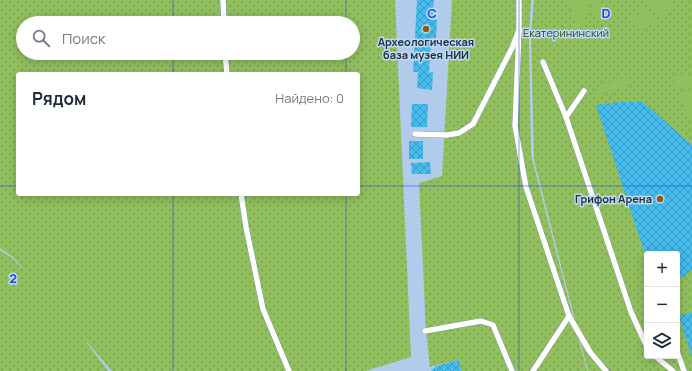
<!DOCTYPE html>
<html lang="ru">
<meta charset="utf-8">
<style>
:root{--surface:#fff;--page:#f2f2f3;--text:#1f2937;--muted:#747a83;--line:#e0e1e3}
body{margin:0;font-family:Manrope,sans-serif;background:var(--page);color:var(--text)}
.controls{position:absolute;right:12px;bottom:12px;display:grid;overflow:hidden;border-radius:4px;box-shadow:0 2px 10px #0003}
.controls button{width:36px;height:36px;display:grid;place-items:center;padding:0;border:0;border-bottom:1px solid var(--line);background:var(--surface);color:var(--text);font:20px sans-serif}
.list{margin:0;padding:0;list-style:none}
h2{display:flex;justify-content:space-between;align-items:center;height:52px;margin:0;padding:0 16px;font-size:17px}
h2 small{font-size:13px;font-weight:400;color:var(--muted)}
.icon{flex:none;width:22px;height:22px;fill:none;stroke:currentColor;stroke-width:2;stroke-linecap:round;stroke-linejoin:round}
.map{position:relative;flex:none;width:692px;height:371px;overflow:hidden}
.search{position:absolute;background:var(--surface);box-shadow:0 2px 10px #0003;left:16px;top:16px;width:344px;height:44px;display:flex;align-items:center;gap:10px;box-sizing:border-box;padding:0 14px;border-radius:22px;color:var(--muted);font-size:15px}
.panel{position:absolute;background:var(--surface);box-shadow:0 2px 10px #0003;left:16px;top:72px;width:344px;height:124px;border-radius:4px}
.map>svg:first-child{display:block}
.grass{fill:url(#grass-dots);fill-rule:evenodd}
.garden{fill:#91bf5e}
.building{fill:url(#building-cross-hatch)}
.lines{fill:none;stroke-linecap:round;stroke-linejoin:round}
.service-casing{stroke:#647e99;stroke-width:6}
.service{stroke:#fff;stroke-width:5.5}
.grid{fill:none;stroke:#1d4ed8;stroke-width:1;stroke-opacity:0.55}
.poi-dot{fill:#905c0d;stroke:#bdd9f7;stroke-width:1.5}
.labels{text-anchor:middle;stroke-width:3;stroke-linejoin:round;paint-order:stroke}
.park-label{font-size:11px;fill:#2f4415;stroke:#bdd9f7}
.poi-label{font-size:11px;font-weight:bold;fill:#26313c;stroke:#bdd9f7}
.grid-label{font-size:13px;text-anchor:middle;font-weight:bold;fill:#1d4ed8;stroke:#bdd9f7;stroke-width:3;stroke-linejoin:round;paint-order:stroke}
</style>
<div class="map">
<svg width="692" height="371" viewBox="0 0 692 371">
<defs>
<pattern id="grass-dots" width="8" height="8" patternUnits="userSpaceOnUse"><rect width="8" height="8" fill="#91bf5e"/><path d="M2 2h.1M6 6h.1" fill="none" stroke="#769c4f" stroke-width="1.8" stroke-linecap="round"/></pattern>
<pattern id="building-cross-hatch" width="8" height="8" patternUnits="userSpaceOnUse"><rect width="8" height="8" fill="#45bcee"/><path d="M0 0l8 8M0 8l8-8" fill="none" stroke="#3999c2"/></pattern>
</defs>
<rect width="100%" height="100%" fill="#b0ccea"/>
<!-- grass -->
<g class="grass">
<path d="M0 0H395L411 357 366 371H112L82 336 108 371H0V250L13 259 25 271 14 258 0 248ZM23 23H353V53H23ZM18 74H358V194H18Z"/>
<path d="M452 0H531L529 37 531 155 587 371H461L458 360 430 367 426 331 419 183 442 176Z"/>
<path d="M534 0H692V371H588L534 160 531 37ZM647 254H677V356H647Z"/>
</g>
<!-- garden -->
<g class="garden">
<path d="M568 0H589C585 21 579 31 587 53L585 54Z"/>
<path d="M594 0H598C598 7 602 11 609 10V15L601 16 600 18 590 16 592 12Z"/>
<path d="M646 0H663L672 2 673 4 658 18 644 3Z"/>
<path d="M643 5 657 19C649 29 637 33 629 21L633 18H636Z"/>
<path d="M684 74 692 77V84L677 89 673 78Z"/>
<path d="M629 75 632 83 597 95 595 88Z"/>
<path d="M692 90V120L687 115 680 94Z"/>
</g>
<!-- building -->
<g class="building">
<path d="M417 0H434L432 20H437L436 38H431L429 73 433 72 432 90 417 88 418 72H413Z"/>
<path d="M620 102H643L692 145V269L686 275 677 280V254H647V260L596 105Z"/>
<path d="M412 104H428L427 127H411Z"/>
<rect x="409" y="141" width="14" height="18"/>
<path d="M430 162 431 174H412L411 163Z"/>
<path d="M692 312V358L679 316Z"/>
<path d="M459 360 461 371H431L435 367 440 365Z"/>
</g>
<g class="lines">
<!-- service casing -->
<g class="service-casing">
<g id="service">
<path d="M223 0 224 23"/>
<path d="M519 30 515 126 526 187 569 316 533 371"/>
<path d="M225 53 227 74"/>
<path d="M543 62 566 117"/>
<path d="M584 91 566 117 631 312 647 347"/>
<path d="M415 134 447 135 459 133 473 124 512 48 519 30V0"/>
<path d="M241 194 246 227 263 309 289 371"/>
<path d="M569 316 590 352 606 371"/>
<path d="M425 331 481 321 493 325 512 371"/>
<path d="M677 351 684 371"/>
<path d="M655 356 673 371"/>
</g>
</g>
<!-- service -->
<use href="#service" class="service"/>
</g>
<!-- grid -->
<path class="grid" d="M173 0V23M346 0V23M519 0V371M173 53V74M346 53V74M0 186H18M358 186H692M173 194V371M346 194V371"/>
<!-- markers -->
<g class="poi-dot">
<circle cx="426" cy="29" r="4"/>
<circle cx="660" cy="199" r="4"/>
</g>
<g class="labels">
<!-- park labels -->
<g class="park-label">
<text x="566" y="37">Екатерининский</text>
</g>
<!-- poi labels -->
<g class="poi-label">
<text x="426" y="46">Археологическая<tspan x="426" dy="13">база музея НИИ</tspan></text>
<text x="652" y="203" text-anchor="end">Грифон Арена</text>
</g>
</g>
<g class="grid-label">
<text x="432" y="18">C</text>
<text x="606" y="18">D</text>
<text x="13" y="283">2</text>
</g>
</svg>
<div class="controls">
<button>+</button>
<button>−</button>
<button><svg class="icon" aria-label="layers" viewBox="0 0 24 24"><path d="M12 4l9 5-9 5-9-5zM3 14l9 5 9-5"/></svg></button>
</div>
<div class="search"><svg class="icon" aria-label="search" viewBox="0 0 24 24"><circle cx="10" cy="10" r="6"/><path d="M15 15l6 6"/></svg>Поиск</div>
<section class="panel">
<h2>Рядом<small>Найдено: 0</small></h2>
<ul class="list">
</ul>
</section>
</div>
